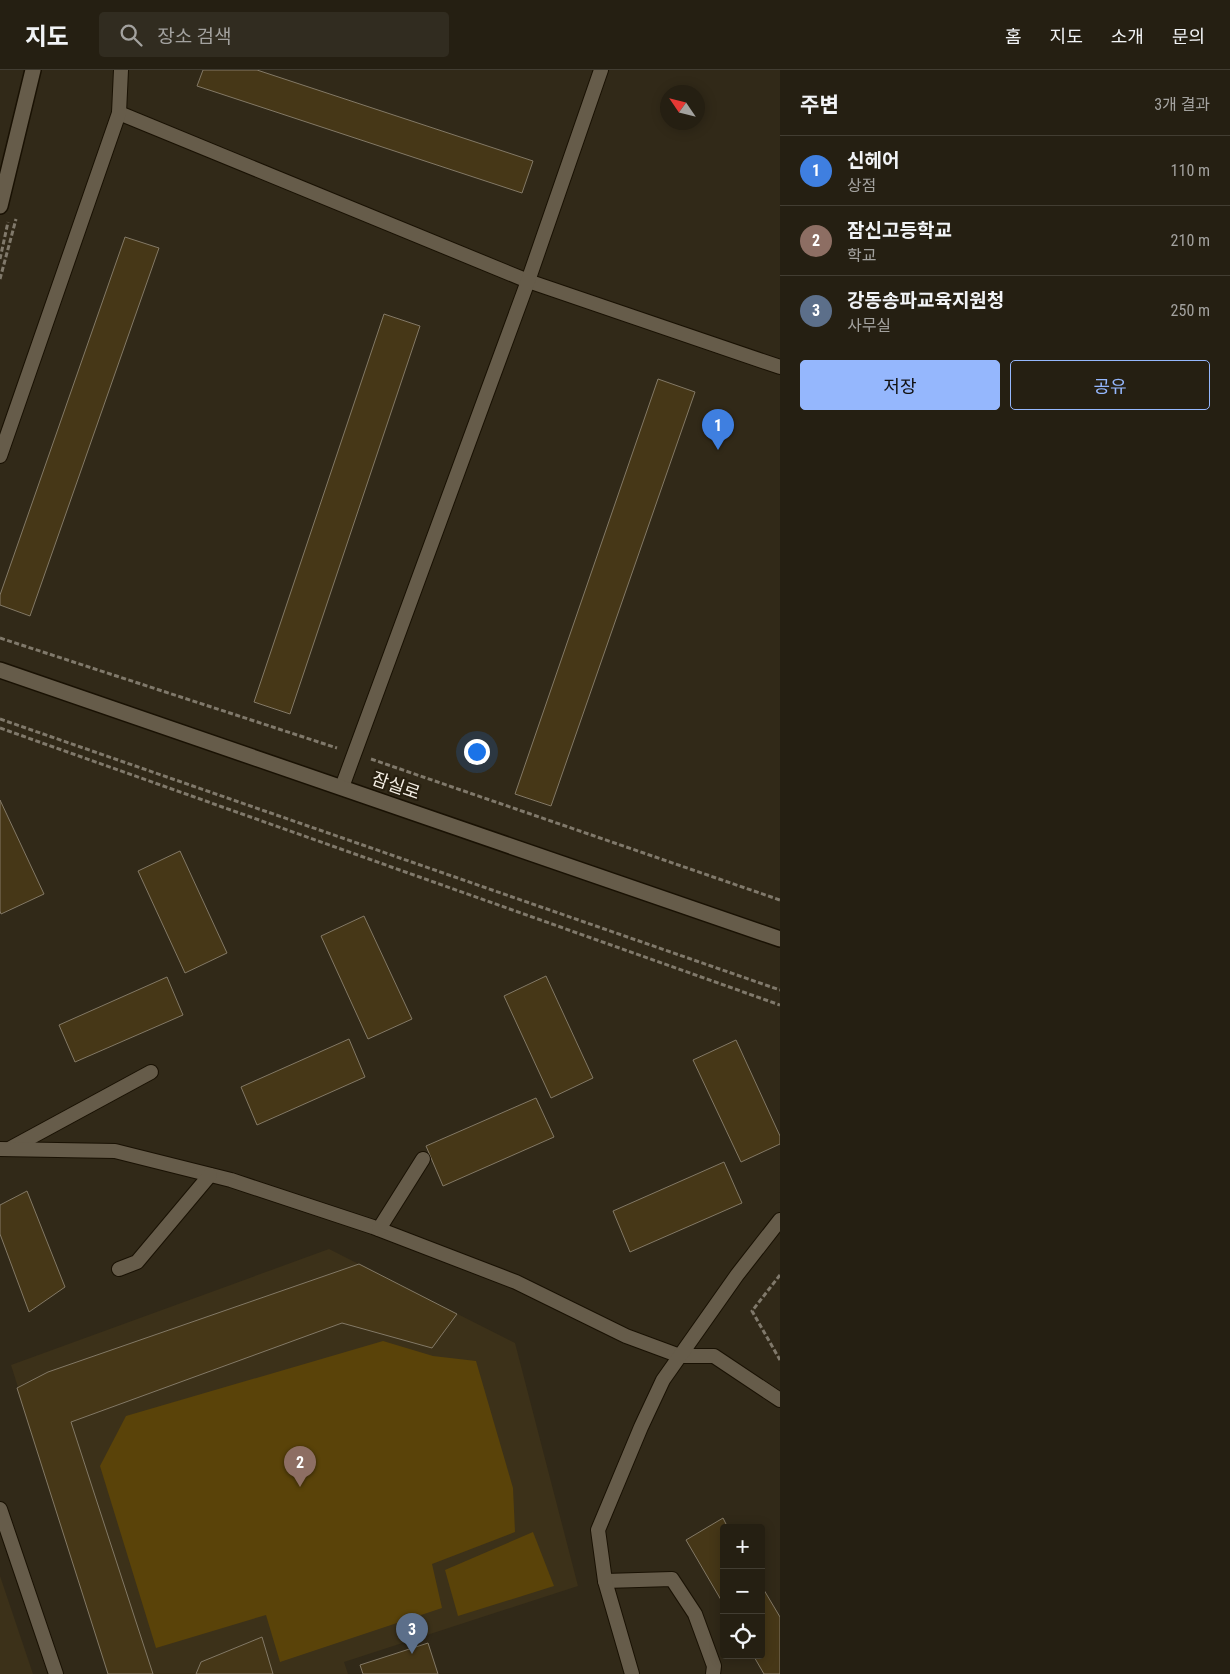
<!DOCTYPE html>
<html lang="ko">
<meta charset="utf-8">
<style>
:root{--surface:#251f12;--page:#312c20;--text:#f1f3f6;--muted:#a3a29f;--line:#423d32;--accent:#95b7fd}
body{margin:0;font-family:"Roboto Condensed","Noto Sans KR",sans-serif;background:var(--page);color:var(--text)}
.controls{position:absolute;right:15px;bottom:15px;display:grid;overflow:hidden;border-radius:5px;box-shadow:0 2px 12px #0003}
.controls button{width:45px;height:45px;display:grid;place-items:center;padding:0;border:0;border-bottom:1px solid var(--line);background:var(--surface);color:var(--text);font:25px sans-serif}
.compass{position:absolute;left:660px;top:15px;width:45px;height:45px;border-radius:50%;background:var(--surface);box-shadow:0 2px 12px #0003;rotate:305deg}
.you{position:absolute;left:476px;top:681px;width:18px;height:18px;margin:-12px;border:4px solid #fff;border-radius:50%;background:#1a73e8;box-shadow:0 0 0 8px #1a73e833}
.badge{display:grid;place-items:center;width:32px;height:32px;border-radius:50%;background:var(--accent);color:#fff;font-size:16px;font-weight:700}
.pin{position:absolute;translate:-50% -41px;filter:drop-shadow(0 1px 2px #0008)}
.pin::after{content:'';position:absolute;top:26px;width:18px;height:15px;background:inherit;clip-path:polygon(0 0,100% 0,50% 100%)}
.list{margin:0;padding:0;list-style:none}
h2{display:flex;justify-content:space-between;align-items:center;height:65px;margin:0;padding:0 20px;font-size:21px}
h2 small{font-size:16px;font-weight:400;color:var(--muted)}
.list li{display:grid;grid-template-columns:32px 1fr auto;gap:15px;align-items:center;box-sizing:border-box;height:70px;padding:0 20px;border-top:1px solid var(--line)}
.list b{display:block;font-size:19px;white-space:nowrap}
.list p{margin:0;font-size:16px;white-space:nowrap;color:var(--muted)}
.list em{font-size:16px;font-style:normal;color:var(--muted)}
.actions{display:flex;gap:10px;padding:15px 20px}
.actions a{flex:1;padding:11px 0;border:1px solid var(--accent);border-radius:5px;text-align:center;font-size:18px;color:var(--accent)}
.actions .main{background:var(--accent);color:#111}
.icon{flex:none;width:28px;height:28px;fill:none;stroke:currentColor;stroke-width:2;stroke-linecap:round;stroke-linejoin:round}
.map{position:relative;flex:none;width:780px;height:1604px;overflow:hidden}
header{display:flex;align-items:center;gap:30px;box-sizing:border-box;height:70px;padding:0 25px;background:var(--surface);border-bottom:1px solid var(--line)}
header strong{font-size:24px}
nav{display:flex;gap:28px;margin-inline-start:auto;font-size:18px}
.search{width:350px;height:45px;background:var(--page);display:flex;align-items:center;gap:12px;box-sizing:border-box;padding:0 18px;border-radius:5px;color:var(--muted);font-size:19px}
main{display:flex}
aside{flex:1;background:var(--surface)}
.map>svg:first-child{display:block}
.built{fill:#3c3119}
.green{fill:#5a4309}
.building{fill:#463717;stroke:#837966}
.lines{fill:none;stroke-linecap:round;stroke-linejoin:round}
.lane-casing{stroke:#191103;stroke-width:16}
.secondary-casing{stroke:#191103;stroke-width:18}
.path{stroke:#80796b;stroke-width:3;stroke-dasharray:5 2.5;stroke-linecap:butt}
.lane{stroke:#665c4a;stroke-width:14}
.secondary{stroke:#665c4a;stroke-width:15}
.labels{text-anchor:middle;stroke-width:4.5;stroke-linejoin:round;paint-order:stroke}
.street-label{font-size:18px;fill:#f4eee4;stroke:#271f0f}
</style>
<header>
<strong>지도</strong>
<div class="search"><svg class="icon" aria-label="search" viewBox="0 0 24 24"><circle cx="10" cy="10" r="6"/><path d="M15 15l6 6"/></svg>장소 검색</div>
<nav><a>홈</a><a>지도</a><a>소개</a><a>문의</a></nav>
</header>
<main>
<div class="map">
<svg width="780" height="1604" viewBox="0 0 780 1604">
<rect width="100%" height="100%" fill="#312918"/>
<!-- built -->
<g class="built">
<path d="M329 1179 515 1273 578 1516 344 1592 348 1604H108L11 1295Z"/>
<path d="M0 1506 33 1604H0Z"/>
</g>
<!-- green -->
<g class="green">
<path d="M383 1271 433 1286 476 1291 513 1418 515 1462 432 1494 442 1538 280 1592 266 1545 156 1578 100 1396 126 1346Z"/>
<path d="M533 1462 554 1516 458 1546 445 1500Z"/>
</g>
<!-- building -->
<g class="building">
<path d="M203 0H257L533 91 522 123 197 16Z"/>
<path d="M125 167 159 178 30 546 0 535V525Z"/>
<path d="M384 244 420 256 290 644 254 632Z"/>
<path d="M658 309 695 322 551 736 515 724Z"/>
<path d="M0 730 44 824 1 844 0 841Z"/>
<path d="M180 781 227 883 185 903 138 801Z"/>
<path d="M364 846 412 949 368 969 321 866Z"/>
<path d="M546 906 593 1008 551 1028 504 926Z"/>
<path d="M167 907 183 945 75 992 59 955Z"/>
<path d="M349 969 365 1007 257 1055 241 1017Z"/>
<path d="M736 970 780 1066V1074L741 1092 693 990Z"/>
<path d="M536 1028 554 1067 443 1116 426 1076Z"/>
<path d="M724 1092 742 1133 630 1182 613 1141Z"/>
<path d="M27 1121 65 1217 29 1242 0 1164V1135Z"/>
<path d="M359 1194 457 1244 432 1278 342 1253 71 1352 153 1604H108L17 1318 48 1302Z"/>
<path d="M723 1448 728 1458H724V1535L686 1470Z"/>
<path d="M761 1515 780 1547V1604H764L753 1585H761Z"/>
<path d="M262 1567 273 1604H196L201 1592Z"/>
<path d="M428 1573 438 1604H363L360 1595Z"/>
</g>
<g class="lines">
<!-- lane casing -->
<g class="lane-casing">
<g id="lane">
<path d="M119 43 528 211 780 297"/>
<path d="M0 386 119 43 121 0"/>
<path d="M342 717 528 211 601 0"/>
<path d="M11 1078 151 1002"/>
<path d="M0 1079 115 1081 231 1110 373 1157 516 1212 626 1266 680 1286H714L780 1330"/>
<path d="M379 1159 423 1089"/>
<path d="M119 1199 137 1192 210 1105"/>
<path d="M0 1439 56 1604"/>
<path d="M605 1511 672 1509 695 1544 714 1596 713 1604"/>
<path d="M632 1604 605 1511 598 1460 641 1357 663 1310 737 1205 780 1150"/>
</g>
</g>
<!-- secondary casing -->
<g class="secondary-casing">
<g id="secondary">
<path d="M0 136 33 0"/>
<path d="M0 600 780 869"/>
</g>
</g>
<!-- path -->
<g class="path">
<path d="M0 189 8 152"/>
<path d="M0 209 16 149"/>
<path d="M0 568 337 678"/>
<path d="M0 649 780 920"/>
<path d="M0 658 780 935"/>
<path d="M371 689 780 830"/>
<path d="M780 1205 752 1241 780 1290"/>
</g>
<!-- lane -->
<use href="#lane" class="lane"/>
<!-- secondary -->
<use href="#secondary" class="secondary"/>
</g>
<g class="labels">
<!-- street labels -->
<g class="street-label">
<text transform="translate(396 716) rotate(19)" y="6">잠실로</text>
</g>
</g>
</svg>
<div class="controls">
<button>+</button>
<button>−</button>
<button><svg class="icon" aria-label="locate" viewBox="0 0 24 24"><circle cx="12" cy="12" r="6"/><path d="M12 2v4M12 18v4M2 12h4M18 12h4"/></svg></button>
</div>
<svg class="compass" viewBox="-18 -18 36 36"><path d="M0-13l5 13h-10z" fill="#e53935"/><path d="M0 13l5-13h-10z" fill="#a3a29f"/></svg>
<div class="you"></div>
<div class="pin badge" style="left:718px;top:380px;background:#3f7fe0">1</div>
<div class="pin badge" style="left:300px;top:1417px;background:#8d6e63">2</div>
<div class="pin badge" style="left:412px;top:1584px;background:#5c6f8a">3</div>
</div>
<aside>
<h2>주변<small>3개 결과</small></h2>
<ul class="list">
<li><span class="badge" style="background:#3f7fe0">1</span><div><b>신헤어</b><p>상점</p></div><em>110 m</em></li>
<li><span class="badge" style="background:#8d6e63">2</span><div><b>잠신고등학교</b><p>학교</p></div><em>210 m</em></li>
<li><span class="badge" style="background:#5c6f8a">3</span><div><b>강동송파교육지원청</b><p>사무실</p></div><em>250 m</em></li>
</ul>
<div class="actions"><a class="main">저장</a><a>공유</a></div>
</aside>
</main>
